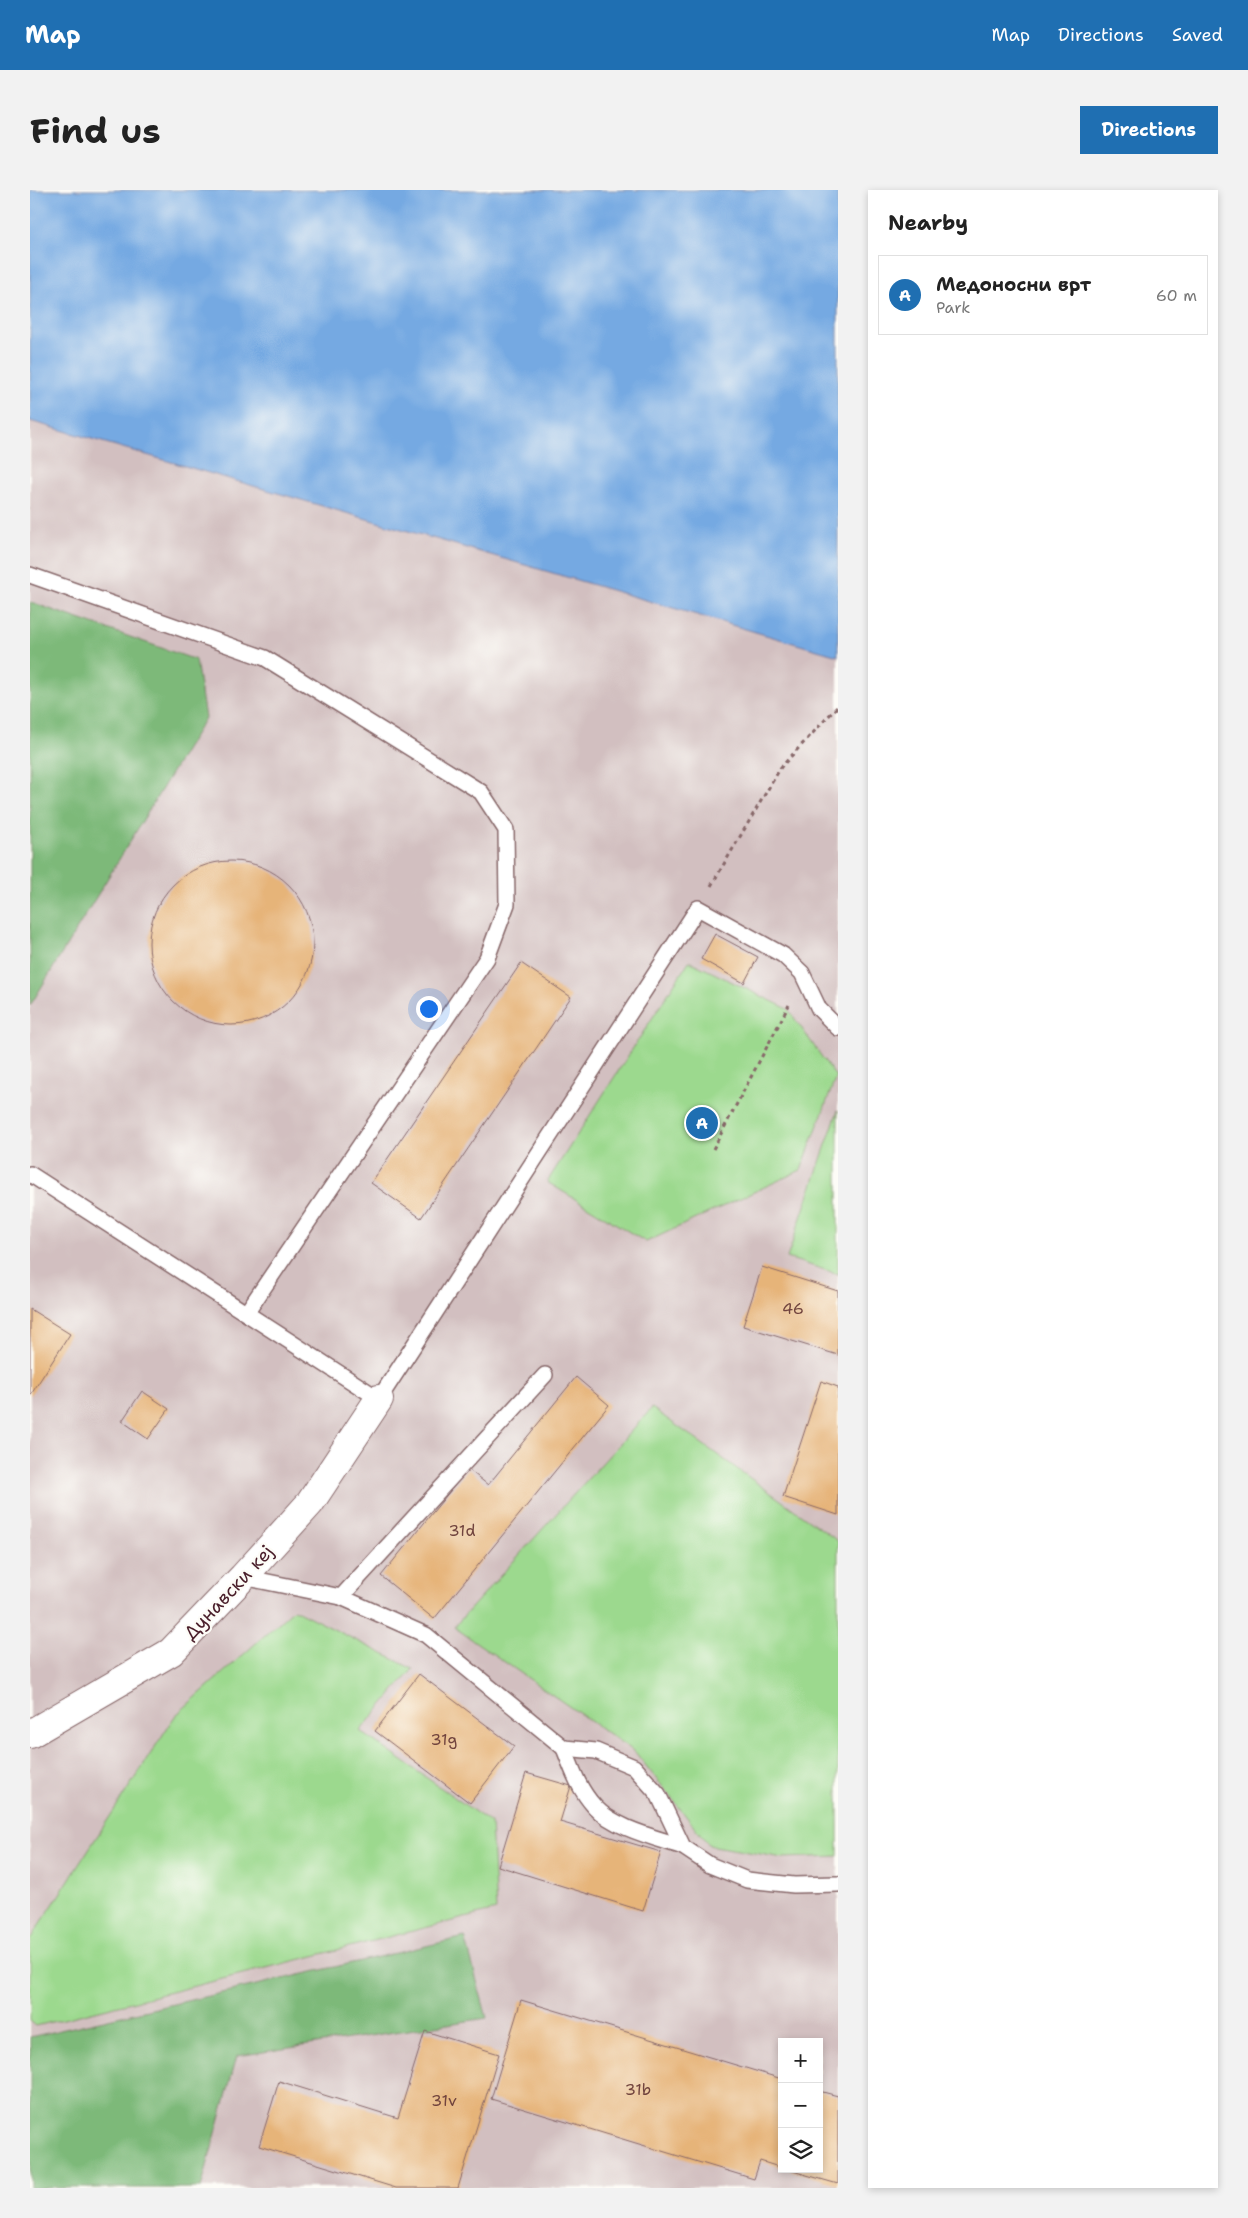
<!DOCTYPE html>
<meta charset="utf-8">
<style>
:root{--surface:#fff;--page:#f2f2f2;--text:#222;--muted:#767676;--line:#e0e0e0;--accent:#1f6fb2}
body{margin:0;font-family:"Shantell Sans",sans-serif;background:var(--page);color:var(--text)}
.controls{position:absolute;right:15px;bottom:15px;display:grid;overflow:hidden;border-radius:0px;box-shadow:0 2px 8px #0003}
.controls button{width:45px;height:45px;display:grid;place-items:center;padding:0;border:0;border-bottom:1px solid var(--line);background:var(--surface);color:var(--text);font:25px sans-serif}
.you{position:absolute;left:398px;top:818px;width:18px;height:18px;margin:-12px;border:4px solid #fff;border-radius:50%;background:#1a73e8;box-shadow:0 0 0 8px #1a73e833}
.badge{display:grid;place-items:center;width:32px;height:32px;border-radius:50%;background:var(--accent);color:#fff;font-size:16px;font-weight:700}
.pin{position:absolute;translate:-50% -50%;border:2px solid #fff;box-shadow:0 1px 5px #0006}
.list{margin:0;padding:0;list-style:none}
h2{display:flex;justify-content:space-between;align-items:center;height:65px;margin:0;padding:0 20px;font-size:21px}
h2 small{font-size:16px;font-weight:400;color:var(--muted)}
.list li{display:grid;grid-template-columns:32px 1fr auto;gap:15px;align-items:center;box-sizing:border-box;height:80px;margin:0 10px 10px;padding:0 10px;border:1px solid var(--line);border-radius:0px}
.list b{display:block;font-size:19px;white-space:nowrap}
.list p{margin:0;font-size:16px;white-space:nowrap;color:var(--muted)}
.list em{font-size:16px;font-style:normal;color:var(--muted)}
.icon{flex:none;width:28px;height:28px;fill:none;stroke:currentColor;stroke-width:2;stroke-linecap:round;stroke-linejoin:round}
.map{position:relative;flex:none;width:808px;height:1998px;overflow:hidden;border-radius:0px}
header{display:flex;align-items:center;gap:30px;box-sizing:border-box;height:70px;padding:0 25px;background:var(--accent);color:#fff}
header strong{font-size:24px}
nav{display:flex;gap:28px;margin-inline-start:auto;font-size:18px}
.intro{display:flex;align-items:center;justify-content:space-between;box-sizing:border-box;height:120px;padding:0 30px}
h1{margin:0;font-size:35px}
.button{padding:12px 22px;border-radius:0px;background:var(--accent);color:#fff;font-size:18px;font-weight:700}
main{display:flex;gap:30px;padding:0 30px}
aside{flex:1;background:var(--surface);border-radius:0px;box-shadow:0 2px 8px #0003}
.map>svg:first-child{display:block}
.industrial{fill:#d2bfc0;fill-rule:evenodd}
.green{fill:#9cd98e;stroke:#737c5c}
.forest{fill:#7db979;stroke:#646c52}
.water{fill:#75a9e2;stroke:#606486}
.building{fill:#e6b479}
.lines{fill:none;stroke-linecap:round;stroke-linejoin:round}
.service-casing{stroke:#876769;stroke-width:18}
.minor-casing{stroke:#876769;stroke-width:30}
.path{stroke:#876769;stroke-width:3;stroke-dasharray:4 4;stroke-linecap:butt}
.service{stroke:#fff;stroke-width:15}
.minor{stroke:#fff;stroke-width:28}
.labels{text-anchor:middle;stroke-width:4.5;stroke-linejoin:round;paint-order:stroke}
.number-label{font-size:16px;fill:#71443e}
.street-label{font-size:19px;fill:#4a1f2b;stroke:#fdfcf7}
</style>
<header>
<strong>Map</strong>
<nav><a>Map</a><a>Directions</a><a>Saved</a></nav>
</header>
<div class="intro"><h1>Find us</h1><a class="button">Directions</a></div>
<main>
<div class="map">
<svg width="808" height="1998" viewBox="0 0 808 1998">
<rect width="100%" height="100%" fill="#fdfcf7"/>
<filter id="ink" filterUnits="userSpaceOnUse"><feTurbulence type="fractalNoise" baseFrequency=".02" numOctaves="2"/><feDisplacementMap in="SourceGraphic" scale="10" xChannelSelector="R" yChannelSelector="G"/><feConvolveMatrix kernelMatrix="1 2 1 2 8 2 1 2 1" color-interpolation-filters="sRGB"/></filter>
<filter id="wash" filterUnits="userSpaceOnUse"><feTurbulence type="fractalNoise" baseFrequency=".0096" numOctaves="4" result="noise"/><feDisplacementMap in="SourceGraphic" scale="20" xChannelSelector="R" yChannelSelector="G"/><feGaussianBlur stdDeviation="1.12" result="paint"/><feColorMatrix in="noise" values="0 0 0 0 0 0 0 0 0 0 0 0 0 0 0 0 0 1.4 0 .05"/><feComposite in="paint" operator="in"/></filter>
<g filter="url(#wash)">
<rect width="100%" height="100%" fill="#f7eedc"/>
<!-- industrial -->
<path class="industrial" d="M0 231 808 466V1998H0ZM752 1852H789V1979H752Z"/>
<!-- green -->
<g class="green">
<path d="M659 771 758 819 806 887 771 980 616 1052 517 992Z"/>
<path d="M808 920V1084L757 1068Z"/>
<path d="M622 1218 808 1351V1666L753 1668 679 1655 605 1562 424 1437Z"/>
<path d="M264 1419 383 1479 330 1541 461 1633 466 1720 6 1836 0 1831V1750L145 1526Z"/>
</g>
<!-- forest -->
<g class="forest">
<path d="M0 412 166 470 175 528 0 816Z"/>
<path d="M435 1747 457 1828 207 1866 171 1998H0V1847Z"/>
</g>
<!-- water -->
<path class="water" d="M0 0H808V466L0 231Z"/>
<g id="blocks">
<!-- building -->
<g class="building">
<circle cx="201" cy="753" r="82"/>
<path d="M685 744 728 767 714 793 671 769Z"/>
<path d="M491 773 541 807 391 1028 341 993Z"/>
<path d="M732 1077 808 1101V1165L713 1136Z"/>
<path d="M0 1119 40 1144 0 1206Z"/>
<path d="M546 1187 579 1215 404 1429 351 1386 438 1279 458 1295Z"/>
<path d="M791 1191 808 1197V1325L753 1307Z"/>
<path d="M112 1201 139 1219 118 1249 92 1231Z"/>
<path d="M389 1484 484 1556 440 1613 345 1541Z"/>
<path d="M496 1583 541 1596 530 1632 631 1662 613 1721 468 1676Z"/>
<path d="M491 1810 752 1889V1978L730 1971 724 1989 461 1909Z"/>
<path d="M395 1841 469 1864 428 1998H366L229 1956 249 1891 368 1928Z"/>
<path d="M789 1901 808 1906V1994L759 1980 789 1979Z"/>
</g>
</g>
</g>
<g filter="url(#ink)">
<use href="#blocks" fill-opacity="0" stroke="#876769" stroke-width="1"/>
<g class="lines">
<!-- service casing -->
<g class="service-casing">
<g id="service">
<path d="M0 385 235 468 451 602 476 640 477 714 457 768 217 1122"/>
<path d="M0 984 349 1209 668 718 753 765 772 783 789 819 808 838"/>
<path d="M213 1387 311 1407 396 1445 534 1558 566 1561 604 1577 628 1604 653 1657 680 1675 717 1690 764 1695 808 1694"/>
<path d="M311 1407 515 1185"/>
<path d="M534 1558C542 1579 549 1600 565 1617 584 1638 627 1648 653 1657"/>
</g>
</g>
<!-- minor casing -->
<g class="minor-casing">
<path id="minor" d="M0 1544 141 1462 213 1387 280 1313 349 1209"/>
</g>
<!-- path -->
<g class="path">
<path d="M681 696 751 577 808 516"/>
<path d="M683 959 759 815"/>
</g>
<!-- service -->
<use href="#service" class="service"/>
<!-- minor -->
<use href="#minor" class="minor"/>
</g>
</g>
<g class="labels">
<!-- number labels -->
<g class="number-label">
<text x="763" y="1124">46</text>
<text x="432" y="1346">31d</text>
<text x="414" y="1555">31g</text>
<text x="608" y="1905">31b</text>
<text x="414" y="1916">31v</text>
</g>
<!-- street labels -->
<g class="street-label">
<text transform="translate(198 1402) rotate(-47)" y="7">Дунавски кеј</text>
</g>
</g>
</svg>
<div class="controls">
<button>+</button>
<button>−</button>
<button><svg class="icon" aria-label="layers" viewBox="0 0 24 24"><path d="M12 4l9 5-9 5-9-5zM3 14l9 5 9-5"/></svg></button>
</div>
<div class="you"></div>
<div class="pin badge" style="left:672px;top:933px">A</div>
</div>
<aside>
<h2>Nearby<small></small></h2>
<ul class="list">
<li><span class="badge">A</span><div><b>Медоносни врт</b><p>Park</p></div><em>60 m</em></li>
</ul>
</aside>
</main>
